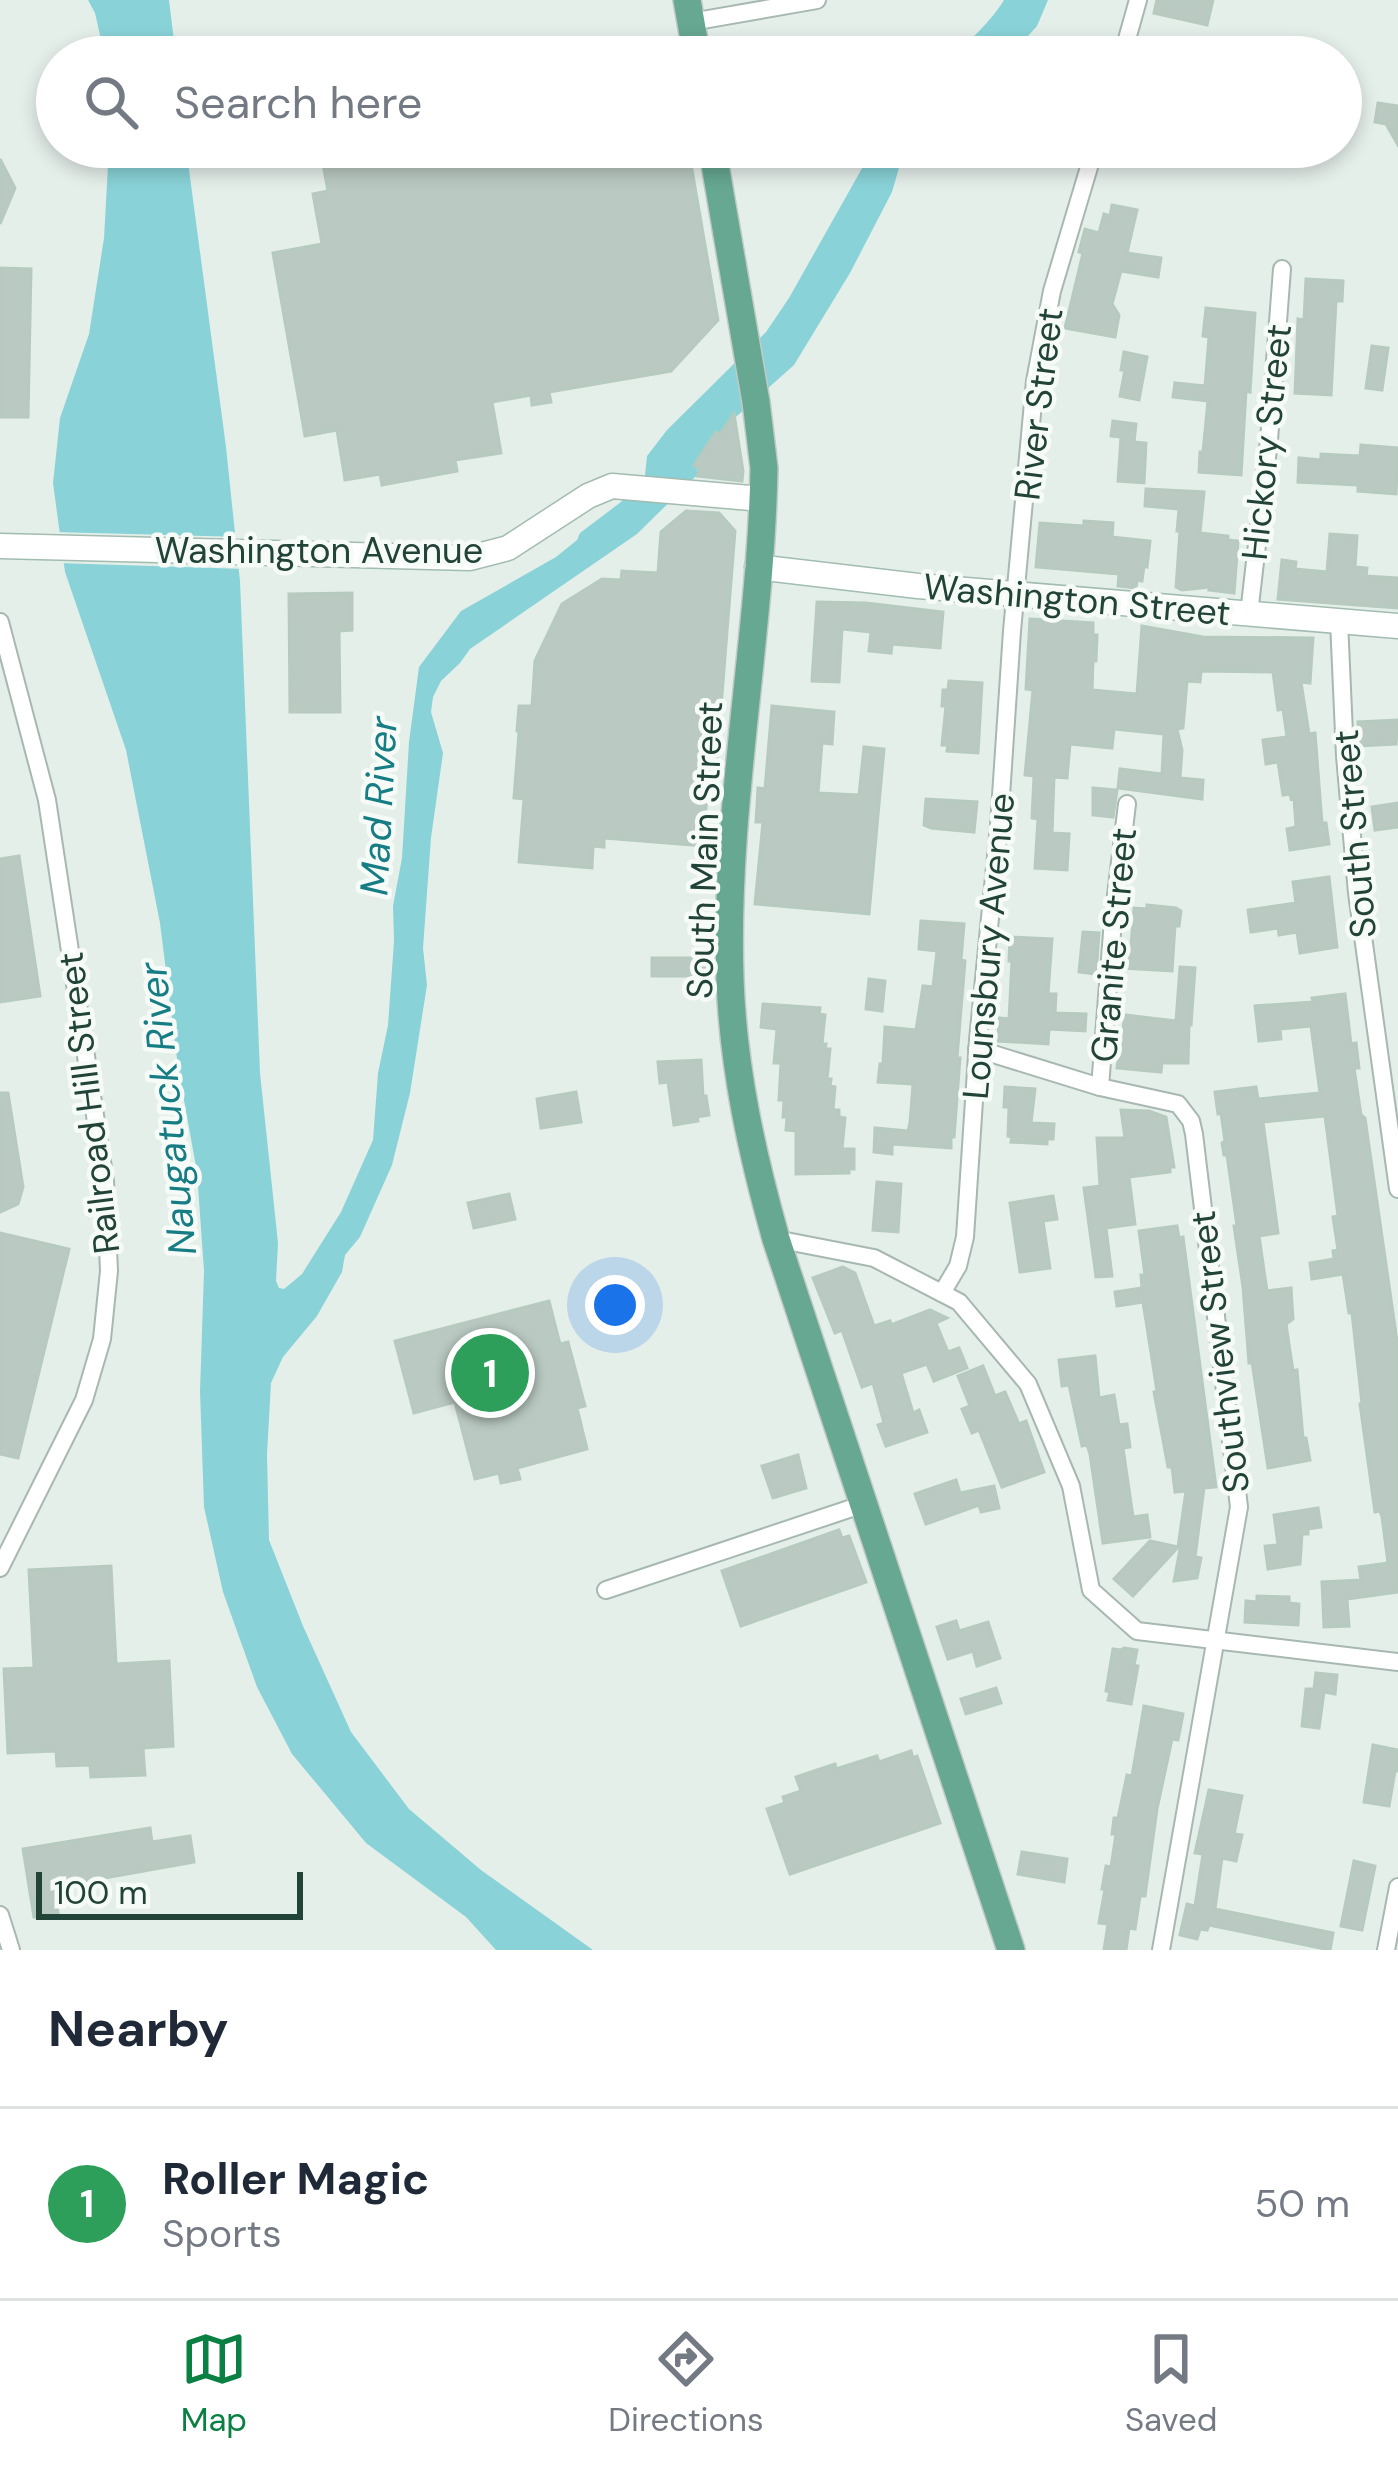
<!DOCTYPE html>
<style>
:root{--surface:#fff;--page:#f6f6f7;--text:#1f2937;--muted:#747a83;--line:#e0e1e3;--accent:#0b8043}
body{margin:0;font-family:"DM Sans",sans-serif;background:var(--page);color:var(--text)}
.scale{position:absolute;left:36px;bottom:30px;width:267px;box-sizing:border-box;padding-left:12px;border:6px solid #224337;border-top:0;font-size:33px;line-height:42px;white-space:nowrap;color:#224337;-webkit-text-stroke:9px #f6fbf8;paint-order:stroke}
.you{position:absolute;left:615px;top:1305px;width:42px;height:42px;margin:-30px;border:9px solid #fff;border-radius:50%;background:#1a73e8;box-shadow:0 0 0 18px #1a73e833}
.badge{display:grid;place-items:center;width:78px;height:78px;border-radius:50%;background:var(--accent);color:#fff;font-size:39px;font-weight:700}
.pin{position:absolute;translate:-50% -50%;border:6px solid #fff;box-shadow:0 3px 12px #0006}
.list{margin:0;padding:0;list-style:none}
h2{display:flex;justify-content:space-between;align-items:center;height:156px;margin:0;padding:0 48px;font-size:51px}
h2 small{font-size:39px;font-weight:400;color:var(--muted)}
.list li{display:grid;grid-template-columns:78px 1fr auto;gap:36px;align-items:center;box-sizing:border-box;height:192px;padding:0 48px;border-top:3px solid var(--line)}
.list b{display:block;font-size:45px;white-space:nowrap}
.list p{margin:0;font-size:39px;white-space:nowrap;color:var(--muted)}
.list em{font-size:39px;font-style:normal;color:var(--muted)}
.icon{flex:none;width:66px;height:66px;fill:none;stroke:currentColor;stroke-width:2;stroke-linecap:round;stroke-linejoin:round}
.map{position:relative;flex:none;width:1398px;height:1950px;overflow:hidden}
.search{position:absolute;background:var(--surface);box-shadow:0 6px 18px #0003;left:36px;right:36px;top:36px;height:132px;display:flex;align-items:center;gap:30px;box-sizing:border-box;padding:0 42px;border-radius:66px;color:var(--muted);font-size:45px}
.sheet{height:348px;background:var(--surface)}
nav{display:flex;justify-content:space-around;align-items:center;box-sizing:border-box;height:168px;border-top:3px solid var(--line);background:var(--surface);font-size:33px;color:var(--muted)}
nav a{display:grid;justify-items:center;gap:6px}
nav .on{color:var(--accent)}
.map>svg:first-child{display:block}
.water{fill:#89d3d8}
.pier{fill:#e5efea}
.building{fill:#bacac2;stroke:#b7cac0;stroke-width:3}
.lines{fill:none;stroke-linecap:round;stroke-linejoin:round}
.street-casing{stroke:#a7b8b1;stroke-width:20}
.secondary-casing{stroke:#a2bcb0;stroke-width:27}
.primary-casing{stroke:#c1cac7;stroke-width:30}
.street{stroke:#fff;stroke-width:16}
.secondary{stroke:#fff;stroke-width:24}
.primary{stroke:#66a891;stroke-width:27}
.labels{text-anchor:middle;stroke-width:9;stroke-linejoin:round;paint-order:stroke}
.street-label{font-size:36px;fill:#224337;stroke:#f6fbf8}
.water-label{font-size:39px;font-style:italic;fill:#167d85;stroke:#f6fbf8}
</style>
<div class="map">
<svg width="1398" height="1950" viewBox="0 0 1398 1950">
<rect width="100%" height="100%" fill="#e5efea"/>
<!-- water -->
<g class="water">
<path d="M88 0H169L176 57H105L95 13Z"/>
<path d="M1004 0H1048L1037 26 1009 57H902C916 49 925 56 940 56 960 56 994 17 1004 0Z"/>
<path d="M109 147H186L226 447 240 581 260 1073 278 1243 276 1281 279 1288 284 1289 302 1274 341 1212 373 1140 378 1073 388 1025 394 941 393 906 402 858 409 742 419 667 461 611 556 557 577 540 580 533 621 502 645 475 647 456 667 430 766 332 789 298 874 147H905L892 192 850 273 794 365 728 424 720 434 716 432 698 468 697 475 637 534 470 649 460 663 441 681 433 697 431 712 443 753 431 838 423 948 427 985 410 1093 392 1165 360 1237 345 1255 342 1272 317 1316 283 1357 271 1383 267 1455 269 1540 303 1626 351 1732 409 1809 481 1870 593 1950H496L466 1917 366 1843 292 1754 257 1687 223 1592 204 1507 200 1391 204 1271 197 1172 178 1067 160 923 126 750 65 572 53 483 60 418 89 334 104 238Z"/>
</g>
<!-- pier -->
<path class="pier" d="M54 532 242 537 245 569 58 563Z"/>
<!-- building -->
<g class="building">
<path d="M1157 0H1213L1207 25 1154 13Z"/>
<path d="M669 41 672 57H620V49Z"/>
<path d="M1378 103 1398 106V145L1386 124 1375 122Z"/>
<path d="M320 147H688L718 320 671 371 549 392 551 402 532 405 531 395 492 402 501 453 455 460 457 471 382 485 380 474 345 480 337 430 305 436 273 253 322 244 313 194 328 191Z"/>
<path d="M1115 147H1164L1159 164 1114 151Z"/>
<path d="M0 159 15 188 0 224Z"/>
<path d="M1112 205 1137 210 1127 253 1161 258 1158 277 1121 271 1112 304 1119 315 1115 337 1065 328 1083 253 1079 252 1085 229 1099 233 1104 214 1110 216Z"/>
<path d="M0 268 31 269 28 417H0Z"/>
<path d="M1306 279 1343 281 1342 301H1336L1331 395 1295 393 1298 319 1304 320Z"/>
<path d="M1206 308 1255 313 1250 392 1246 391 1241 475 1199 472 1200 452H1203L1208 401 1173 397 1175 383 1205 386 1209 337 1203 336Z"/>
<path d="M1372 346 1388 348 1382 390 1366 388Z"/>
<path d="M1124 352 1147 357 1139 400 1120 396 1125 370H1121Z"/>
<path d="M734 414 743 471 742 481 697 476 700 469 694 465 716 432 720 434Z"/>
<path d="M1113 421 1136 424 1134 442 1146 443 1144 483 1118 481 1121 437 1111 436Z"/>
<path d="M1361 445 1398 448 1396 494 1358 491V485L1298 482 1299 458 1321 460V454L1360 456Z"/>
<path d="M1146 489 1204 492 1200 533 1228 536V540L1238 541 1234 593 1209 590 1210 587 1182 590 1176 587 1180 531H1177L1179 509 1145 506Z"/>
<path d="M686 511 719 513 735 531 717 757 710 756 703 846 604 838V847L593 846 592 868 519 862 524 799 514 798 519 732 517 731 519 706H532L535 661 562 604 602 579 621 580 622 571 658 573 661 532Z"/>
<path d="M1084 521 1113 523 1112 537 1150 541 1147 567 1144 566 1142 581 1137 580 1136 588 1118 586 1119 574 1036 567 1040 523 1084 526Z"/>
<path d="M1330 534 1357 536 1355 567 1367 568 1366 576 1398 578V608L1278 599 1282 560 1296 562 1295 569 1327 572Z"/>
<path d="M352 593V630L339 631 340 712H290L289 594Z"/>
<path d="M817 602 866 603 943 612 940 648 892 644 891 653 869 651 871 632 842 629 839 682 812 681Z"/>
<path d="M1030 619 1093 623V635H1097L1096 661H1093L1092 690 1137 694 1142 626 1203 637 1313 638 1310 683 1301 682 1309 734 1315 733 1322 823H1326L1329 844 1290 850 1287 829 1296 827 1294 798 1291 799 1290 794 1283 795 1278 762 1266 764 1263 740 1287 737 1283 709 1278 710 1273 672 1201 671 1200 682 1187 681 1183 728 1177 729 1182 750 1180 778 1203 780 1202 799 1118 788 1120 769 1162 774 1164 734 1114 729 1112 748 1070 744 1067 778 1054 777 1052 833 1069 834 1067 870 1035 868 1038 819 1032 818 1034 776 1025 775 1033 690 1026 689Z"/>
<path d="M949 681 982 683 978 753 947 751 948 745H942L946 706H942L943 690H948Z"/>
<path d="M772 706 834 712 832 744 822 743 818 793 859 795 864 747 884 749 869 914 755 904 763 822H756L758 788 765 789Z"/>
<path d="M1398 720 1396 744 1359 746 1358 722Z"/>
<path d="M1093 788 1117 790 1113 817 1093 815Z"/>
<path d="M926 799 977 802 974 832 931 828 924 825Z"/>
<path d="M1398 803V827L1375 830 1372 807Z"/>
<path d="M19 856 40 996 0 1002V859Z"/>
<path d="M1329 877 1337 947 1300 953 1297 932 1279 935 1278 928 1251 932 1248 910 1296 903 1293 882Z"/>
<path d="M1147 905 1176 908 1181 911 1179 926H1175L1172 971 1122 968 1124 946H1131L1134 908 1147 909Z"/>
<path d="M921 921 964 924 961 960 965 961 957 1058H960L954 1137H951V1148L892 1144V1154L874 1152 875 1128 908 1131 910 1123 913 1084 878 1082 880 1064H883L885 1027 916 1030 923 986 933 987 937 951 919 949Z"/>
<path d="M1083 932 1099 933 1096 974 1079 972Z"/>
<path d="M1010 937 1052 939 1048 994H1056L1055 1013 1086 1014 1085 1031 1049 1029 1048 1044 998 1041 999 1018 1009 1019 1012 961H1009Z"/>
<rect x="652" y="958" width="57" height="18"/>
<path d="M1180 967 1195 968 1191 1025H1189L1188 1063H1162L1161 1072 1117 1068 1125 1015 1176 1021Z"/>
<path d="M869 979 885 981 882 1011 866 1009Z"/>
<path d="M1345 994 1351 1044 1356 1043 1359 1068H1354L1361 1115 1365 1118 1398 1348V1592L1347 1599 1349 1626 1324 1627 1322 1582 1361 1580 1359 1567 1388 1563 1382 1517 1380 1511 1375 1512 1360 1404H1362L1352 1313H1349L1343 1274 1312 1279 1310 1263 1334 1259 1333 1251 1338 1250 1333 1217 1338 1216 1325 1116 1263 1122 1278 1233 1259 1236 1267 1291 1291 1288 1293 1319 1286 1324 1293 1371 1297 1370 1303 1438H1306L1310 1460 1268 1468 1252 1362 1249 1363 1243 1287 1234 1226H1237L1227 1155H1224L1222 1143 1225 1141 1221 1113 1218 1114 1215 1092 1256 1087 1258 1099 1320 1093 1311 1026 1280 1029 1281 1039 1259 1041 1255 1006 1313 1002 1312 998Z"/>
<path d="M763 1004 820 1008 819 1014 825 1015 822 1044H826L825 1049H830L827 1079H831L830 1086 835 1087 833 1110H839V1117L845 1118 842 1149H854V1169H849V1173L796 1174V1131L786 1130 787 1117H783L784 1100H779L781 1063H774L777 1029 761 1027Z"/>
<path d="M701 1060 703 1096H706L709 1115 697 1117 698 1121 674 1125 668 1082 660 1083 658 1062Z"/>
<path d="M1005 1087 1035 1089 1031 1123 1054 1124 1053 1139H1047V1144L1011 1142 1012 1137 1008 1136 1009 1107H1004Z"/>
<path d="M576 1092 581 1122 541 1128 537 1099Z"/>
<path d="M0 1093H8L23 1187 18 1204 0 1212Z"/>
<path d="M1121 1110 1149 1111 1166 1117 1174 1167H1170V1172L1129 1177 1135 1224 1106 1228 1112 1276 1096 1277 1084 1188 1100 1186 1097 1138H1125Z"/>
<path d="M877 1182 901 1184 898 1232 873 1230Z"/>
<path d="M509 1194 515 1219 474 1228 468 1203Z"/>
<path d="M1053 1196 1057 1219 1043 1221 1050 1268 1020 1272 1010 1203Z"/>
<path d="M1177 1226 1179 1238 1183 1237 1216 1487 1204 1488 1195 1557 1201 1558 1197 1578 1174 1581 1181 1544 1133 1596 1114 1579 1150 1541 1178 1547 1186 1491 1175 1492 1172 1467H1168L1154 1392 1157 1391 1143 1302 1117 1306 1115 1292 1142 1288 1141 1275H1145L1139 1231Z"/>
<path d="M0 1233 69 1249 18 1458 0 1454Z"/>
<path d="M843 1267 855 1273 874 1326 890 1321 891 1325 930 1310 947 1318 936 1323 948 1352 959 1348 967 1368 934 1381 927 1364 901 1373 913 1413 919 1410 927 1432 886 1446 878 1425 884 1423 873 1383 862 1387 842 1330 835 1333 813 1278Z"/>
<path d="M549 1301 560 1344 568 1342 585 1406 577 1408 587 1449 517 1468 520 1479 501 1483 499 1473 475 1479 455 1402 414 1413 395 1341Z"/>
<path d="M1095 1356 1099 1398 1114 1395 1119 1425 1127 1424 1130 1447 1123 1448 1133 1517 1147 1515 1150 1537 1103 1543 1090 1454 1087 1445 1082 1446 1069 1385 1062 1386 1059 1360Z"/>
<path d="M983 1366 995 1396 1005 1392 1019 1424 1026 1421 1044 1472 1002 1487 979 1430 972 1433 962 1409 970 1406 958 1376Z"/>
<path d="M798 1455 806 1488 773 1498 762 1466Z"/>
<path d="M956 1480 960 1493 994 1486 999 1508 981 1512 979 1505 926 1524 915 1494Z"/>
<path d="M1318 1508 1321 1527 1308 1529V1534H1302L1300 1564 1268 1569 1265 1546 1278 1545 1274 1515Z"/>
<path d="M839 1530 842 1538 849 1536 866 1582 741 1626 722 1571Z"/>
<path d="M111 1566 116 1664 169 1661 173 1746 143 1748 145 1775 91 1777 90 1765 57 1766 56 1751 8 1753 4 1669 34 1668 29 1570Z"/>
<path d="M1257 1596 1289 1597V1603L1299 1604 1298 1625 1245 1622 1246 1601 1257 1602Z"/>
<path d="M956 1621 959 1631 988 1622 1000 1658 977 1666 973 1651 948 1659 937 1627Z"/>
<path d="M1124 1648 1137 1650 1134 1665 1138 1666 1131 1704 1108 1700 1110 1692 1106 1691 1113 1649 1121 1650Z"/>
<path d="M1316 1673 1337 1675 1335 1694 1324 1692 1319 1728 1302 1726 1306 1689H1314Z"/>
<path d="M996 1688 1001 1703 966 1714 961 1699Z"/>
<path d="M1144 1706 1183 1714 1178 1740 1172 1739 1157 1809 1145 1896H1140L1135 1929 1129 1928 1126 1950H1104L1108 1924 1099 1923 1105 1889H1102L1106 1866 1111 1867 1116 1834H1112L1114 1818H1118L1127 1775 1132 1776Z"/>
<path d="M1373 1745 1398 1750V1771H1395L1389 1806 1364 1802Z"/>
<path d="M911 1751 913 1758 917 1756 940 1823 790 1874 767 1809 785 1803 783 1797 801 1791 796 1777 835 1764 836 1769 877 1756 879 1762Z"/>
<path d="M1209 1790 1242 1796 1234 1834 1242 1835 1236 1861 1222 1858 1215 1909 1333 1933 1330 1950 1209 1925 1207 1930 1200 1929 1197 1939 1180 1935 1187 1904 1195 1906 1203 1854 1195 1853Z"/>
<path d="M150 1828 152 1842 190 1836 194 1862 54 1887 58 1913 34 1917 23 1849Z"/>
<path d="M1022 1852 1067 1859 1064 1882 1018 1874Z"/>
<path d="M1354 1861 1375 1866 1362 1930 1341 1926Z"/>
</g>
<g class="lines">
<!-- street casing -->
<g class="street-casing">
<g id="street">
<path d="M691 22 817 0"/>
<path d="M1122 57 1138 0"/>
<path d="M1249 614 1269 440 1282 269"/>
<path d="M1339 621 1345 756 1357 893 1398 1189"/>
<path d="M0 622 47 800 105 1181 109 1271 102 1339 84 1400 0 1568"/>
<path d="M977 1049 1100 1087 1178 1104 1191 1121 1194 1134 1239 1507 1161 1950"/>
<path d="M1100 1087 1113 920 1127 804"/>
<path d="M776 1239 874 1258 959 1302 1028 1384 1071 1486 1091 1590 1137 1631 1398 1662"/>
<path d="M942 1293 958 1266 965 1237 978 1040 999 826 1012 631 1035 381 1052 291 1095 147"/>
<path d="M606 1590 864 1504"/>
<path d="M0 1915 11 1950"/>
<path d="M1386 1950 1398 1887"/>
</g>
</g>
<!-- secondary casing -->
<g class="secondary-casing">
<g id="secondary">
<path d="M0 546 470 558 508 548 588 496 612 486 762 499"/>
<path d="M757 567 918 586 1398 626"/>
</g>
</g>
<!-- primary casing -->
<g class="primary-casing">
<g id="primary">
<path d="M687 0 697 57"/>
<path d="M712 147 756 402 764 468C761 638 724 808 730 979 733 1068 752 1154 776 1239L1011 1950"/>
</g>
</g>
<!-- street -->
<use href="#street" class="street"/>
<!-- secondary -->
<use href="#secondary" class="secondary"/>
<!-- primary -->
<use href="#primary" class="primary"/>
</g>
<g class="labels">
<!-- street labels -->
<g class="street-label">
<text transform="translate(1038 404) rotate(-83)" y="13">River Street</text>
<text transform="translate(1266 442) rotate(-84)" y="13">Hickory Street</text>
<text x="319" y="563">Washington Avenue</text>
<text transform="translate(1077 599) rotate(5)" y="13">Washington Street</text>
<text transform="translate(1354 834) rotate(-95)" y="13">South Street</text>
<text transform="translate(704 850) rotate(-88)" y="13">South Main Street</text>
<text transform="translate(1113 945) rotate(-85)" y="13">Granite Street</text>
<text transform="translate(988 946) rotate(-85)" y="13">Lounsbury Avenue</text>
<text transform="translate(88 1103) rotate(-97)" y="13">Railroad Hill Street</text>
<text transform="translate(1219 1352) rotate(-97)" y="13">Southview Street</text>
</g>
<!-- water labels -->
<g class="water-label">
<text transform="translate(378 806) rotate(-87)" y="14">Mad River</text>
<text transform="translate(167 1109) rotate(-96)" y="14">Naugatuck River</text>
</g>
</g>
</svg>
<div class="scale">100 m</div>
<div class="you"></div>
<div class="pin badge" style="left:490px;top:1373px;background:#2e9e5b">1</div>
<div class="search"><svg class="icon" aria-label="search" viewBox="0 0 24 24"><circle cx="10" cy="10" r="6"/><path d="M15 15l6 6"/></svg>Search here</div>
</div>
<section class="sheet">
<h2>Nearby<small></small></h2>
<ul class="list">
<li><span class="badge" style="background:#2e9e5b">1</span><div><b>Roller Magic</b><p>Sports</p></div><em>50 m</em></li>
</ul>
</section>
<nav>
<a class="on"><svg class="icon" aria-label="map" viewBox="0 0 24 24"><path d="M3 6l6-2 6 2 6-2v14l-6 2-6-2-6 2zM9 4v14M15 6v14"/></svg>Map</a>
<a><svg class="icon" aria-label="directions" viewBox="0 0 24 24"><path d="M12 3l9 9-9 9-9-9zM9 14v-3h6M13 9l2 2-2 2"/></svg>Directions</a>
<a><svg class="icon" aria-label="saved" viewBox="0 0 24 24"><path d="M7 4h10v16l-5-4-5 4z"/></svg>Saved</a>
</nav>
